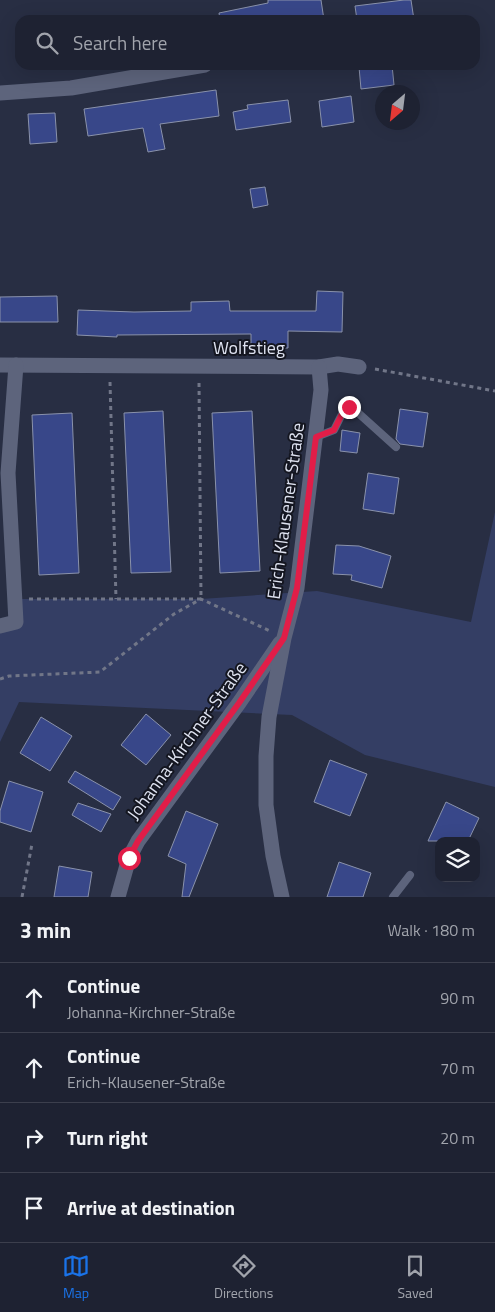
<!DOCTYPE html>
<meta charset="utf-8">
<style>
:root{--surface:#1e2232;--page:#262a3a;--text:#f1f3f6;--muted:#a1a4ac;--line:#3c3f4d;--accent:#1a73e8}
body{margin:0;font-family:"Titillium Web",sans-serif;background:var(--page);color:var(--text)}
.controls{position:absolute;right:15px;bottom:15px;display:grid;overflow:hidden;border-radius:10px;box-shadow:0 5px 20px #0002}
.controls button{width:45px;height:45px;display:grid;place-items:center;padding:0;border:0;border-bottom:1px solid var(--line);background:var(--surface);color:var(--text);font:25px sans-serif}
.compass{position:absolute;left:375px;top:85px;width:45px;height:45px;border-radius:50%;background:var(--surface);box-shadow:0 5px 20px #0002;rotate:208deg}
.stop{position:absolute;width:15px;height:15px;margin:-11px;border:4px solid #e11d48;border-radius:50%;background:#fff}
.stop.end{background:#e11d48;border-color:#fff;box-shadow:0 1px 5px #0008}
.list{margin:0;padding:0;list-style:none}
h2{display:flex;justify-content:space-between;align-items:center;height:65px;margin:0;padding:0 20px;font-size:21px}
h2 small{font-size:16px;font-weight:400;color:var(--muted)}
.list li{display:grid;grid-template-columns:32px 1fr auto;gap:15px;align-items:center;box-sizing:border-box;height:70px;padding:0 20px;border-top:1px solid var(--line)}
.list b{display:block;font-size:19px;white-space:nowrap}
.list p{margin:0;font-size:16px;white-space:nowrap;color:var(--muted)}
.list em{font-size:16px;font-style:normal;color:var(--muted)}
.icon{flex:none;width:28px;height:28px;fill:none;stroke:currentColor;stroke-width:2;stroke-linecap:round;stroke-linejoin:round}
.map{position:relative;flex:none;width:495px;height:897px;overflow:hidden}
.search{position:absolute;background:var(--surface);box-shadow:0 5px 20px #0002;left:15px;right:15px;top:15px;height:55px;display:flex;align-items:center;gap:12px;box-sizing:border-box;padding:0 18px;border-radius:15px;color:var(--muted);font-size:19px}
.sheet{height:345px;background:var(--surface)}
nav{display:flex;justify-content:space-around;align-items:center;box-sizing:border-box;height:70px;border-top:1px solid var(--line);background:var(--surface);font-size:14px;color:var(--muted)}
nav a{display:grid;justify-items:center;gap:2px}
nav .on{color:var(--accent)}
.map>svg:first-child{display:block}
.green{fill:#343e64}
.building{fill:#384789;stroke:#8a92ab}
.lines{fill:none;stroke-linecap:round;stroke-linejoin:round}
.path{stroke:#717688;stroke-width:3;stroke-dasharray:4 4;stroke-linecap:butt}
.service{stroke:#5d647c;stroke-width:8}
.minor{stroke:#5d647c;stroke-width:15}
.route{stroke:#e11d48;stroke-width:6}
.labels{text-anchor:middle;stroke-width:4;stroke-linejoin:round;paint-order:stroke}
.street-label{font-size:18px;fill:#dee2f0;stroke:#141620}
</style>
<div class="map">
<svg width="495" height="897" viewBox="0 0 495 897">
<rect width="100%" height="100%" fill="#282e43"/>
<!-- green -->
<path class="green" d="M495 512V787L365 755 292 715 19 702 0 742V625L16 622 14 599H201L317 591 471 622Z"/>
<!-- building -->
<g class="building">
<path d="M268 0H321L324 20H220L219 13 268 3Z"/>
<path d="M404 0H411L414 20H357L355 6Z"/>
<path d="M373 65H392L394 85 361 89 359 67Z"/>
<path d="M216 90 219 116 160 124 165 149 148 152 143 128 88 136 84 109Z"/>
<path d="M351 96 354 122 322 127 319 101Z"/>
<path d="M288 100 291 122 236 130 233 112 248 109 247 105Z"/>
<path d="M55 113 57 142 30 144 28 114Z"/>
<path d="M265 187 268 205 253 208 250 189Z"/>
<path d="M317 291 343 292 342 332 288 331V348H251V334L117 335V337L77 335 78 310 134 312 191 311V302L229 301 230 311H316Z"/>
<path d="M57 296 58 322H0V297Z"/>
<path d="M400 409 428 413 423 447 400 444 396 439Z"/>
<path d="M163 411 171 572 131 573 124 413Z"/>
<path d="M252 411 260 571 220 573 212 413Z"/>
<path d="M72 413 79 573 39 575 32 415Z"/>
<path d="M342 430 360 433 357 453 340 451Z"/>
<path d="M368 473 399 478 394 514 363 509Z"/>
<path d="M336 545 359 546 391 556 382 588 351 580 352 575 333 574Z"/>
<path d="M146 714 171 735 146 765 121 745Z"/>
<path d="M41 717 72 736 50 771 20 753Z"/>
<path d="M330 760 367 774 350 816 314 802Z"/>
<path d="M75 771 121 797 113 810 68 782Z"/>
<path d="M9 781 43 792 31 832 0 822V811Z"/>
<path d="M446 802 479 818 468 841H428Z"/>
<path d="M78 803 111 814 101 832 72 815Z"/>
<path d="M186 811 218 824 189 897H182L186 864 168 856Z"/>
<path d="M339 862 371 873 363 897H327Z"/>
<path d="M59 866 92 872 88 897H54Z"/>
</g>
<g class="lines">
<!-- path -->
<g class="path">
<path d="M375 369 495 391"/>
<path d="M110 382 116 599"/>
<path d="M29 599H201L199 382"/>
<path d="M0 679 9 676 100 672 174 614 201 599 270 631"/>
<path d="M22 897 32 844"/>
</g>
<!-- service -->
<g class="service">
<path d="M316 437 334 430 344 410 349 407 356 411 396 447"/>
<path d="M393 897 410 875"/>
</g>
<!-- minor -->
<g class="minor">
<path d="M0 93 71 88 205 65"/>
<path d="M0 365 319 367 338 364 359 367"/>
<path d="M0 626 16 622 8 473 16 365"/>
<path d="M118 897 129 858 138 841 239 703 280 643"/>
<path d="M282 897 273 856 266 805V756L269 717 284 638 297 588 321 390 319 367"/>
</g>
</g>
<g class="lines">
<!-- route -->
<path class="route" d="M129 858 138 841 239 703 284 638 297 588 316 437 334 430 344 410 349 407"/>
</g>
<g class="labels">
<!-- street labels -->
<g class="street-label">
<text x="249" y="354">Wolfstieg</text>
<text transform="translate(286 511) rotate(-82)" y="6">Erich-Klausener-Straße</text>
<text transform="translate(187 741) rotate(-54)" y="6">Johanna-Kirchner-Straße</text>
</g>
</g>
</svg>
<div class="controls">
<button><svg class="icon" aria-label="layers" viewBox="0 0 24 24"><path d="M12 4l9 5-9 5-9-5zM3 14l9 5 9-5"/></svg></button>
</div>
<svg class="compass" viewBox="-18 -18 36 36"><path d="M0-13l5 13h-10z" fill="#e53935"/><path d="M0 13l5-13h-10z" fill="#a1a4ac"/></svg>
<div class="stop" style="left:129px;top:858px"></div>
<div class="stop end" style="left:349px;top:407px"></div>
<div class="search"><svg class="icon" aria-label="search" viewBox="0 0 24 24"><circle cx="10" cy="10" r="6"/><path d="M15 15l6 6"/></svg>Search here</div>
</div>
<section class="sheet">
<h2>3 min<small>Walk · 180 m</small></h2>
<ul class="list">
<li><svg class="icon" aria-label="ahead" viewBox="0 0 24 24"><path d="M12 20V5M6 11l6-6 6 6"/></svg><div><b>Continue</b><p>Johanna-Kirchner-Straße</p></div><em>90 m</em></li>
<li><svg class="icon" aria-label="ahead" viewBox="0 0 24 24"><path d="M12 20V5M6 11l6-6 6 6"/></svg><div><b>Continue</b><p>Erich-Klausener-Straße</p></div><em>70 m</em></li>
<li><svg class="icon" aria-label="right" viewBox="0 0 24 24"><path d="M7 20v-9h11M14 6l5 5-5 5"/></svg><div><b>Turn right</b></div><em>20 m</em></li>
<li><svg class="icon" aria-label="arrive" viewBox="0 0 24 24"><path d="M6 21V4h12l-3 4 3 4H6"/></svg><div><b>Arrive at destination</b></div></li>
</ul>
</section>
<nav>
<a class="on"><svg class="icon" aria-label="map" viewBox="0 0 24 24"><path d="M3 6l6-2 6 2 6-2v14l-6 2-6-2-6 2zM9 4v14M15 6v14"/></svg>Map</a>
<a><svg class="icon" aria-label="directions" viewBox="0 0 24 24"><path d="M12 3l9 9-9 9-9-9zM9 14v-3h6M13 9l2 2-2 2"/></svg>Directions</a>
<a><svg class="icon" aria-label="saved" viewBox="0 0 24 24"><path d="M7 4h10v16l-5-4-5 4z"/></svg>Saved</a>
</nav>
